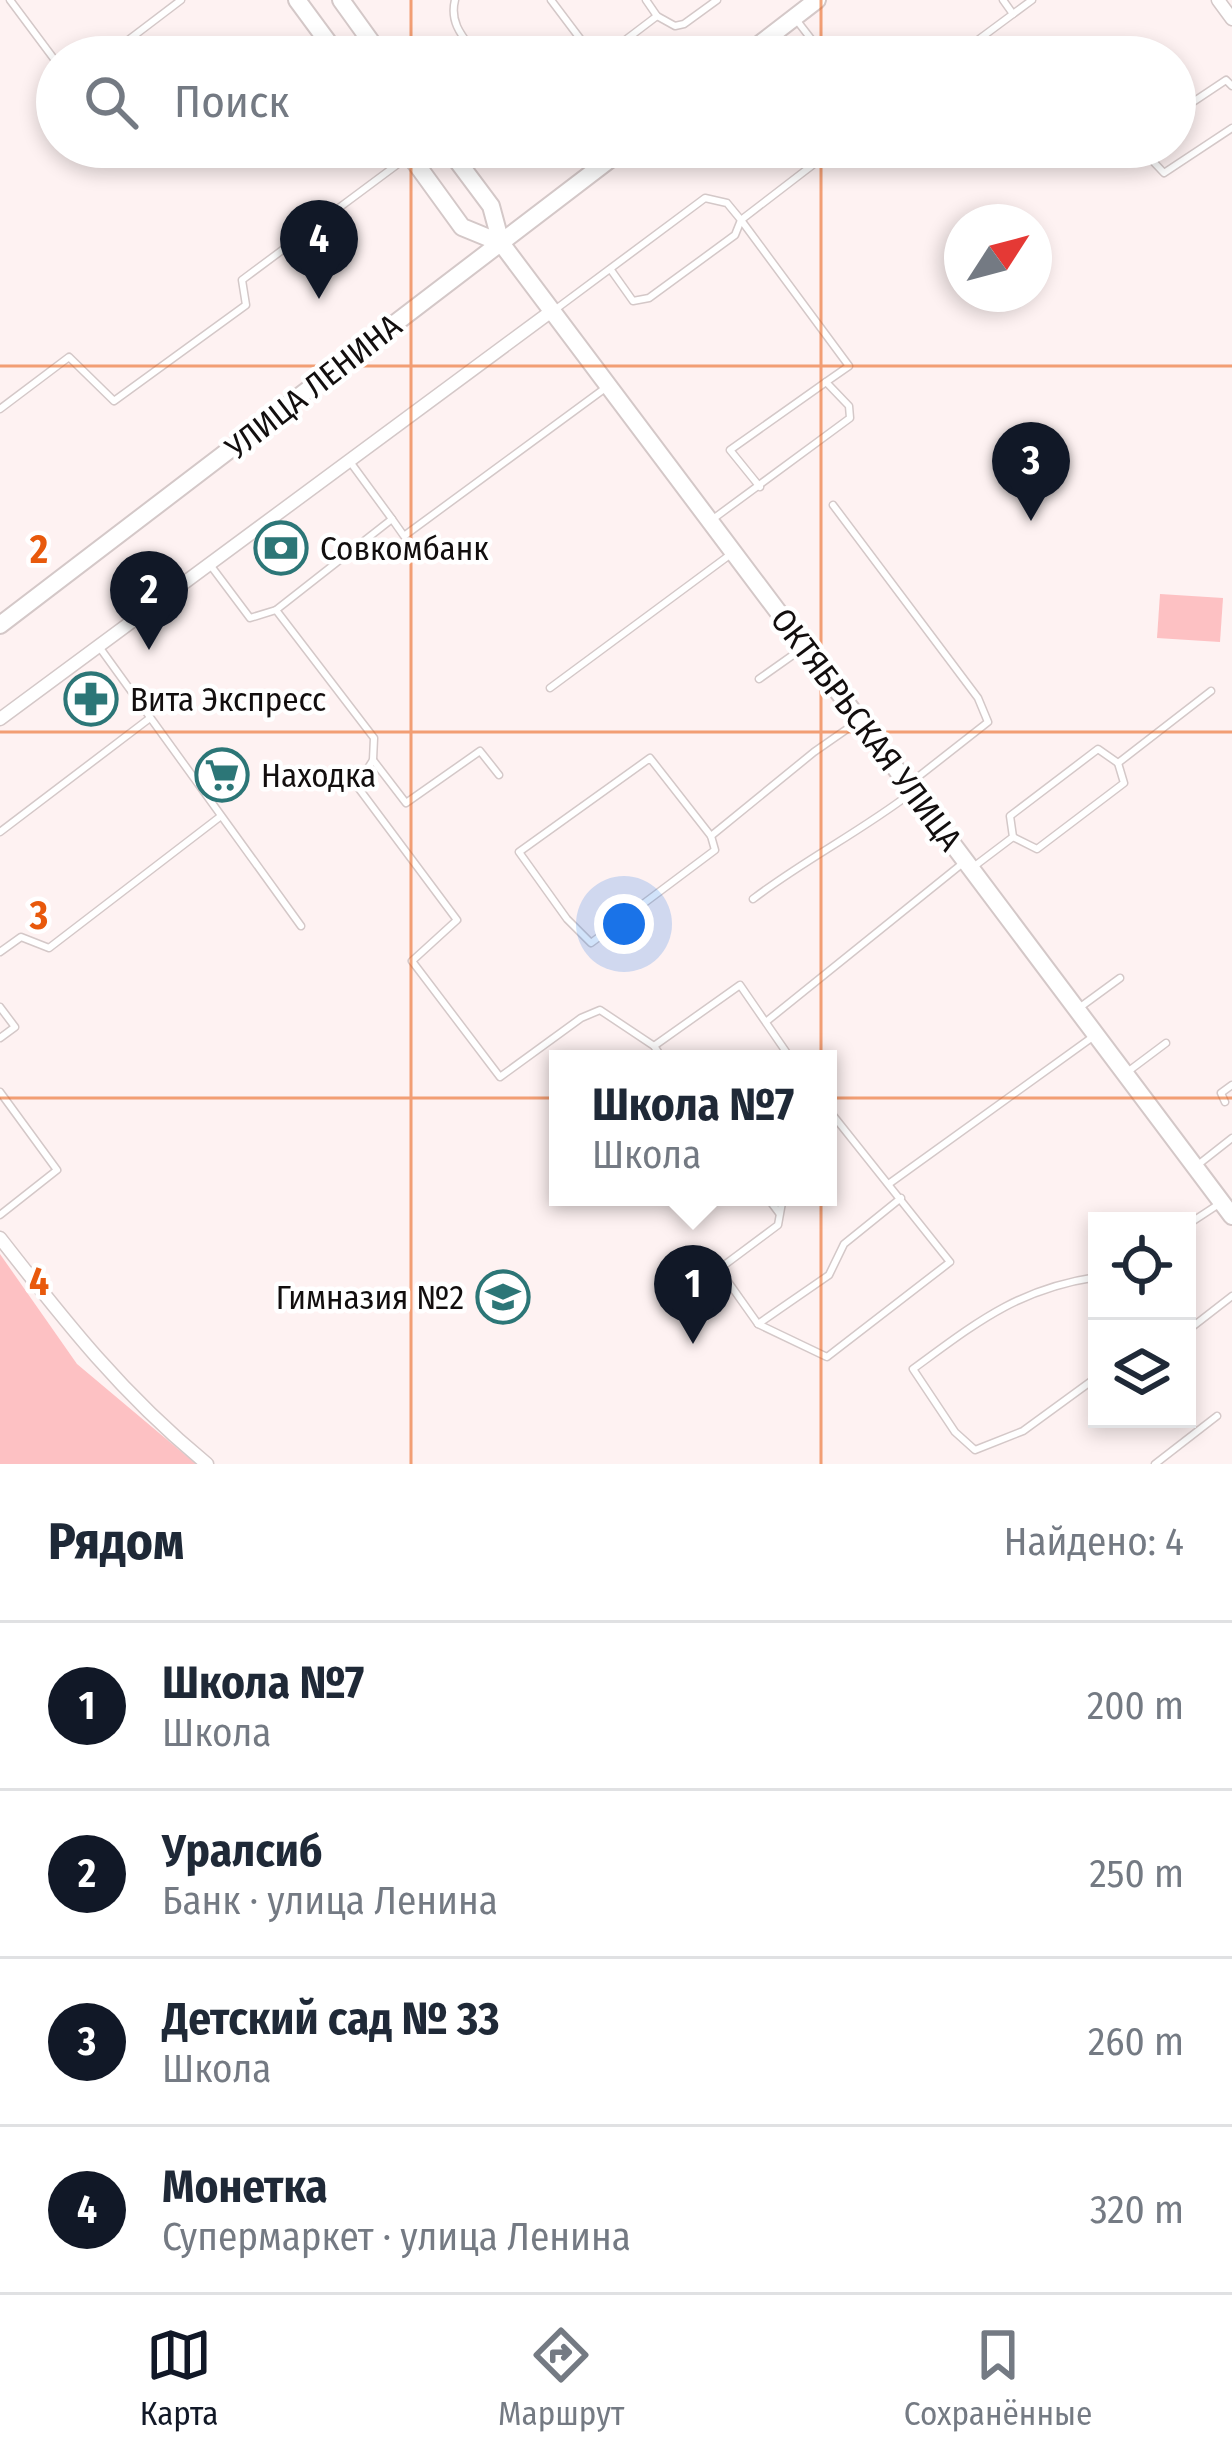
<!DOCTYPE html>
<html lang="ru">
<meta charset="utf-8">
<style>
:root{--surface:#fff;--page:#f2f2f3;--text:#1f2937;--muted:#747a83;--line:#e0e1e3;--accent:#111827}
body{margin:0;font-family:"Fira Sans Condensed",sans-serif;background:var(--page);color:var(--text)}
.controls{position:absolute;right:36px;bottom:36px;display:grid;overflow:hidden;border-radius:0px;box-shadow:0 6px 18px #0003}
.controls button{width:108px;height:108px;display:grid;place-items:center;padding:0;border:0;border-bottom:3px solid var(--line);background:var(--surface);color:var(--text);font:60px sans-serif}
.compass{position:absolute;left:944px;top:204px;width:108px;height:108px;border-radius:50%;background:var(--surface);box-shadow:0 6px 18px #0003;rotate:54deg}
.you{position:absolute;left:624px;top:924px;width:42px;height:42px;margin:-30px;border:9px solid #fff;border-radius:50%;background:#1a73e8;box-shadow:0 0 0 18px #1a73e833}
.badge{display:grid;place-items:center;width:78px;height:78px;border-radius:50%;background:var(--accent);color:#fff;font-size:39px;font-weight:700}
.pin{position:absolute;translate:-50% -99px;filter:drop-shadow(0 3px 6px #0008)}
.pin::after{content:'';position:absolute;top:63px;width:42px;height:36px;background:inherit;clip-path:polygon(0 0,100% 0,50% 100%)}
.popup{position:absolute;left:549px;top:1050px;width:288px;height:156px;box-sizing:border-box;display:grid;place-content:center;border-radius:0px;background:var(--surface);filter:drop-shadow(0 3px 9px #0005);font-size:39px;white-space:nowrap;color:var(--muted)}
.popup b{font-size:45px;color:var(--text)}
.popup::after{content:'';position:absolute;left:50%;top:100%;margin-left:-24px;border:24px solid transparent;border-top-color:var(--surface)}
.list{margin:0;padding:0;list-style:none}
h2{display:flex;justify-content:space-between;align-items:center;height:156px;margin:0;padding:0 48px;font-size:51px}
h2 small{font-size:39px;font-weight:400;color:var(--muted)}
.list li{display:grid;grid-template-columns:78px 1fr auto;gap:36px;align-items:center;box-sizing:border-box;height:168px;padding:0 48px;border-top:3px solid var(--line)}
.list b{display:block;font-size:45px;white-space:nowrap}
.list p{margin:0;font-size:39px;white-space:nowrap;color:var(--muted)}
.list em{font-size:39px;font-style:normal;color:var(--muted)}
.icon{flex:none;width:66px;height:66px;fill:none;stroke:currentColor;stroke-width:2;stroke-linecap:round;stroke-linejoin:round}
.map{position:relative;flex:none;width:1232px;height:1464px;overflow:hidden}
.search{position:absolute;background:var(--surface);box-shadow:0 6px 18px #0003;left:36px;right:36px;top:36px;height:132px;display:flex;align-items:center;gap:30px;box-sizing:border-box;padding:0 42px;border-radius:66px;color:var(--muted);font-size:45px}
.sheet{height:828px;background:var(--surface)}
nav{display:flex;justify-content:space-around;align-items:center;box-sizing:border-box;height:168px;border-top:3px solid var(--line);background:var(--surface);font-size:33px;color:var(--muted)}
nav a{display:grid;justify-items:center;gap:6px}
nav .on{color:var(--accent)}
.map>svg:first-child{display:block}
.green{fill:#fdc1c3}
.lines{fill:none;stroke-linecap:round;stroke-linejoin:round}
.lane-casing{stroke:#d4c8c8;stroke-width:9}
.street-casing{stroke:#d4c8c8;stroke-width:15}
.secondary-casing{stroke:#d4c8c8;stroke-width:20}
.lane{stroke:#fff;stroke-width:6}
.street{stroke:#fff;stroke-width:12}
.secondary{stroke:#fff;stroke-width:16}
.grid{fill:none;stroke:#e8590c;stroke-width:3;stroke-opacity:0.55}
.labels{text-anchor:middle;stroke-width:9;stroke-linejoin:round;paint-order:stroke}
.street-label{font-size:33px;fill:#120e0e;stroke:#fff}
.poi-label{font-size:33px;fill:#120e0e;stroke:#fff;text-anchor:start}
.grid-label{font-size:39px;text-anchor:middle;font-weight:bold;fill:#e8590c;stroke:#fff;stroke-width:9;stroke-linejoin:round;paint-order:stroke}
</style>
<div class="map">
<svg width="1232" height="1464" viewBox="0 0 1232 1464">
<rect width="100%" height="100%" fill="#fef2f2"/>
<!-- green -->
<g class="green">
<path d="M1160 594 1223 598 1220 642 1157 638Z"/>
<path d="M0 1254 77 1364 196 1464H0Z"/>
</g>
<g class="lines">
<!-- lane casing -->
<g class="lane-casing">
<g id="lane">
<path d="M10 0 57 63"/>
<path d="M455 0C449 24 464 38 478 57"/>
<path d="M551 0 594 57"/>
<path d="M646 0 657 16 675 26 684 24 717 0"/>
<path d="M1013 14 1032 0"/>
<path d="M798 22 825 57"/>
<path d="M106 57 181 0"/>
<path d="M603 57 657 16"/>
<path d="M955 57 1013 14 1003 0"/>
<path d="M1175 114 1226 80 1232 86"/>
<path d="M1146 147 1148 156 1164 173 1232 128"/>
<path d="M463 164 485 147"/>
<path d="M556 309 705 198 727 203 741 220 735 235 649 298 633 301 611 270"/>
<path d="M0 409 69 357 114 401 246 305 242 280 406 158"/>
<path d="M348 459 392 519"/>
<path d="M760 487 730 450 826 382"/>
<path d="M833 505 978 698 988 722 909 784"/>
<path d="M713 519 850 418 849 406 826 382 849 366 741 220 836 147"/>
<path d="M211 566 250 618 276 610 374 738 373 760 357 786 457 920 412 961 500 1077 581 1018 600 1010 654 1046 740 985 791 1059"/>
<path d="M276 610 392 519 404 536 604 389"/>
<path d="M100 648 301 926"/>
<path d="M759 679 800 650"/>
<path d="M550 688 731 554"/>
<path d="M650 758 711 836 715 850 591 943 567 919 519 852Z"/>
<path d="M373 760 406 803 480 751 499 775"/>
<path d="M0 832 150 718"/>
<path d="M711 836 814 752 860 720"/>
<path d="M1013 837 1037 849 1124 783 1118 763"/>
<path d="M972 868 1013 837 1010 816 1098 749 1118 763 1211 691"/>
<path d="M753 899C804 860 860 832 911 793"/>
<path d="M0 952 21 937 49 948 221 816"/>
<path d="M0 1007 15 1027 0 1038"/>
<path d="M1079 1008 1120 978"/>
<path d="M767 1021 963 863"/>
<path d="M654 1046 663 1059"/>
<path d="M1126 1073 1166 1043"/>
<path d="M0 1092 57 1170 0 1215"/>
<path d="M1225 1102 1221 1093 1232 1085"/>
<path d="M1199 1164 1232 1138"/>
<path d="M890 1183 1094 1036"/>
<path d="M767 1197 779 1213"/>
<path d="M783 1197 778 1225 719 1269 758 1324 827 1357 950 1262 828 1109"/>
<path d="M1187 1225 1219 1204"/>
<path d="M1097 1277C1017 1289 976 1323 913 1369L955 1432 975 1450 1023 1431 1097 1377"/>
<path d="M758 1324 829 1275 844 1244 901 1198"/>
<path d="M1187 1331 1232 1296"/>
<path d="M1155 1464 1217 1416"/>
</g>
</g>
<!-- street casing -->
<g class="street-casing">
<g id="street">
<path d="M1218 0 1232 19"/>
<path d="M0 719 553 310"/>
<path d="M0 1238C67 1324 122 1394 207 1464"/>
</g>
</g>
<!-- secondary casing -->
<g class="secondary-casing">
<g id="secondary">
<path d="M297 0 339 57"/>
<path d="M341 0 382 57"/>
<path d="M743 57 817 0"/>
<path d="M404 147 462 227 501 243"/>
<path d="M447 147 491 206 501 243 1232 1216"/>
<path d="M0 625 626 147"/>
</g>
</g>
<!-- lane -->
<use href="#lane" class="lane"/>
<!-- street -->
<use href="#street" class="street"/>
<!-- secondary -->
<use href="#secondary" class="secondary"/>
</g>
<!-- grid -->
<path class="grid" d="M411 0V57M821 0V57M411 147V1464M821 147V1464M0 366H1232M0 732H1232M0 1098H1232"/>
<!-- icons -->
<defs>
<g id="bank-ring" transform="scale(2.7)"><circle r="9.5" fill="#fff" stroke="#2c7677" stroke-width="1.5"/><path d="M-6-4H6V4H-6ZM0-2.3a2.3 2.3 0 1 0 0 4.6a2.3 2.3 0 1 0 0-4.6Z" fill="#2c7677"/></g>
<g id="pharmacy-ring" transform="scale(2.7)"><circle r="9.5" fill="#fff" stroke="#2c7677" stroke-width="1.5"/><path d="M-2-6h4v4h4v4h-4v4h-4v-4h-4v-4h4Z" fill="#2c7677"/></g>
<g id="supermarket-ring" transform="scale(2.7)"><circle r="9.5" fill="#fff" stroke="#2c7677" stroke-width="1.5"/><path d="M-6-5.5h2.5l.6 2H6L4.5 2H-2.5L-4.4-4H-6ZM-1.5 3.2a1.3 1.3 0 1 0 .1 0ZM3 3.2a1.3 1.3 0 1 0 .1 0Z" fill="#2c7677"/></g>
<g id="school-ring" transform="scale(2.7)"><circle r="9.5" fill="#fff" stroke="#2c7677" stroke-width="1.5"/><path d="M0-5L7-2L0 1L-7-2ZM-4 1L0 2.5L4 1V4Q0 6-4 4Z" fill="#2c7677"/></g>
</defs>
<g fill-rule="evenodd">
<use href="#bank-ring" x="281" y="548"/>
<use href="#pharmacy-ring" x="91" y="699"/>
<use href="#supermarket-ring" x="222" y="775"/>
<use href="#school-ring" x="503" y="1297"/>
</g>
<g class="labels">
<!-- street labels -->
<g class="street-label">
<text transform="translate(313 386) rotate(-38)" y="12">УЛИЦА ЛЕНИНА</text>
<text transform="translate(867 729) rotate(53)" y="12">ОКТЯБРЬСКАЯ УЛИЦА</text>
</g>
<!-- poi labels -->
<g class="poi-label">
<text x="320" y="560">Совкомбанк</text>
<text x="130" y="711">Вита Экспресс</text>
<text x="261" y="787">Находка</text>
<text x="464" y="1309" text-anchor="end">Гимназия №2</text>
</g>
</g>
<g class="grid-label">
<text x="39" y="563">2</text>
<text x="39" y="929">3</text>
<text x="39" y="1295">4</text>
</g>
</svg>
<div class="controls">
<button><svg class="icon" aria-label="locate" viewBox="0 0 24 24"><circle cx="12" cy="12" r="6"/><path d="M12 2v4M12 18v4M2 12h4M18 12h4"/></svg></button>
<button><svg class="icon" aria-label="layers" viewBox="0 0 24 24"><path d="M12 4l9 5-9 5-9-5zM3 14l9 5 9-5"/></svg></button>
</div>
<svg class="compass" viewBox="-18 -18 36 36"><path d="M0-13l5 13h-10z" fill="#e53935"/><path d="M0 13l5-13h-10z" fill="#747a83"/></svg>
<div class="you"></div>
<div class="pin badge" style="left:693px;top:1344px">1</div>
<div class="popup"><b>Школа №7</b>Школа</div>
<div class="pin badge" style="left:149px;top:650px">2</div>
<div class="pin badge" style="left:1031px;top:521px">3</div>
<div class="pin badge" style="left:319px;top:299px">4</div>
<div class="search"><svg class="icon" aria-label="search" viewBox="0 0 24 24"><circle cx="10" cy="10" r="6"/><path d="M15 15l6 6"/></svg>Поиск</div>
</div>
<section class="sheet">
<h2>Рядом<small>Найдено: 4</small></h2>
<ul class="list">
<li><span class="badge">1</span><div><b>Школа №7</b><p>Школа</p></div><em>200 m</em></li>
<li><span class="badge">2</span><div><b>Уралсиб</b><p>Банк · улица Ленина</p></div><em>250 m</em></li>
<li><span class="badge">3</span><div><b>Детский сад № 33</b><p>Школа</p></div><em>260 m</em></li>
<li><span class="badge">4</span><div><b>Монетка</b><p>Супермаркет · улица Ленина</p></div><em>320 m</em></li>
</ul>
</section>
<nav>
<a class="on"><svg class="icon" aria-label="map" viewBox="0 0 24 24"><path d="M3 6l6-2 6 2 6-2v14l-6 2-6-2-6 2zM9 4v14M15 6v14"/></svg>Карта</a>
<a><svg class="icon" aria-label="directions" viewBox="0 0 24 24"><path d="M12 3l9 9-9 9-9-9zM9 14v-3h6M13 9l2 2-2 2"/></svg>Маршрут</a>
<a><svg class="icon" aria-label="saved" viewBox="0 0 24 24"><path d="M7 4h10v16l-5-4-5 4z"/></svg>Сохранённые</a>
</nav>
